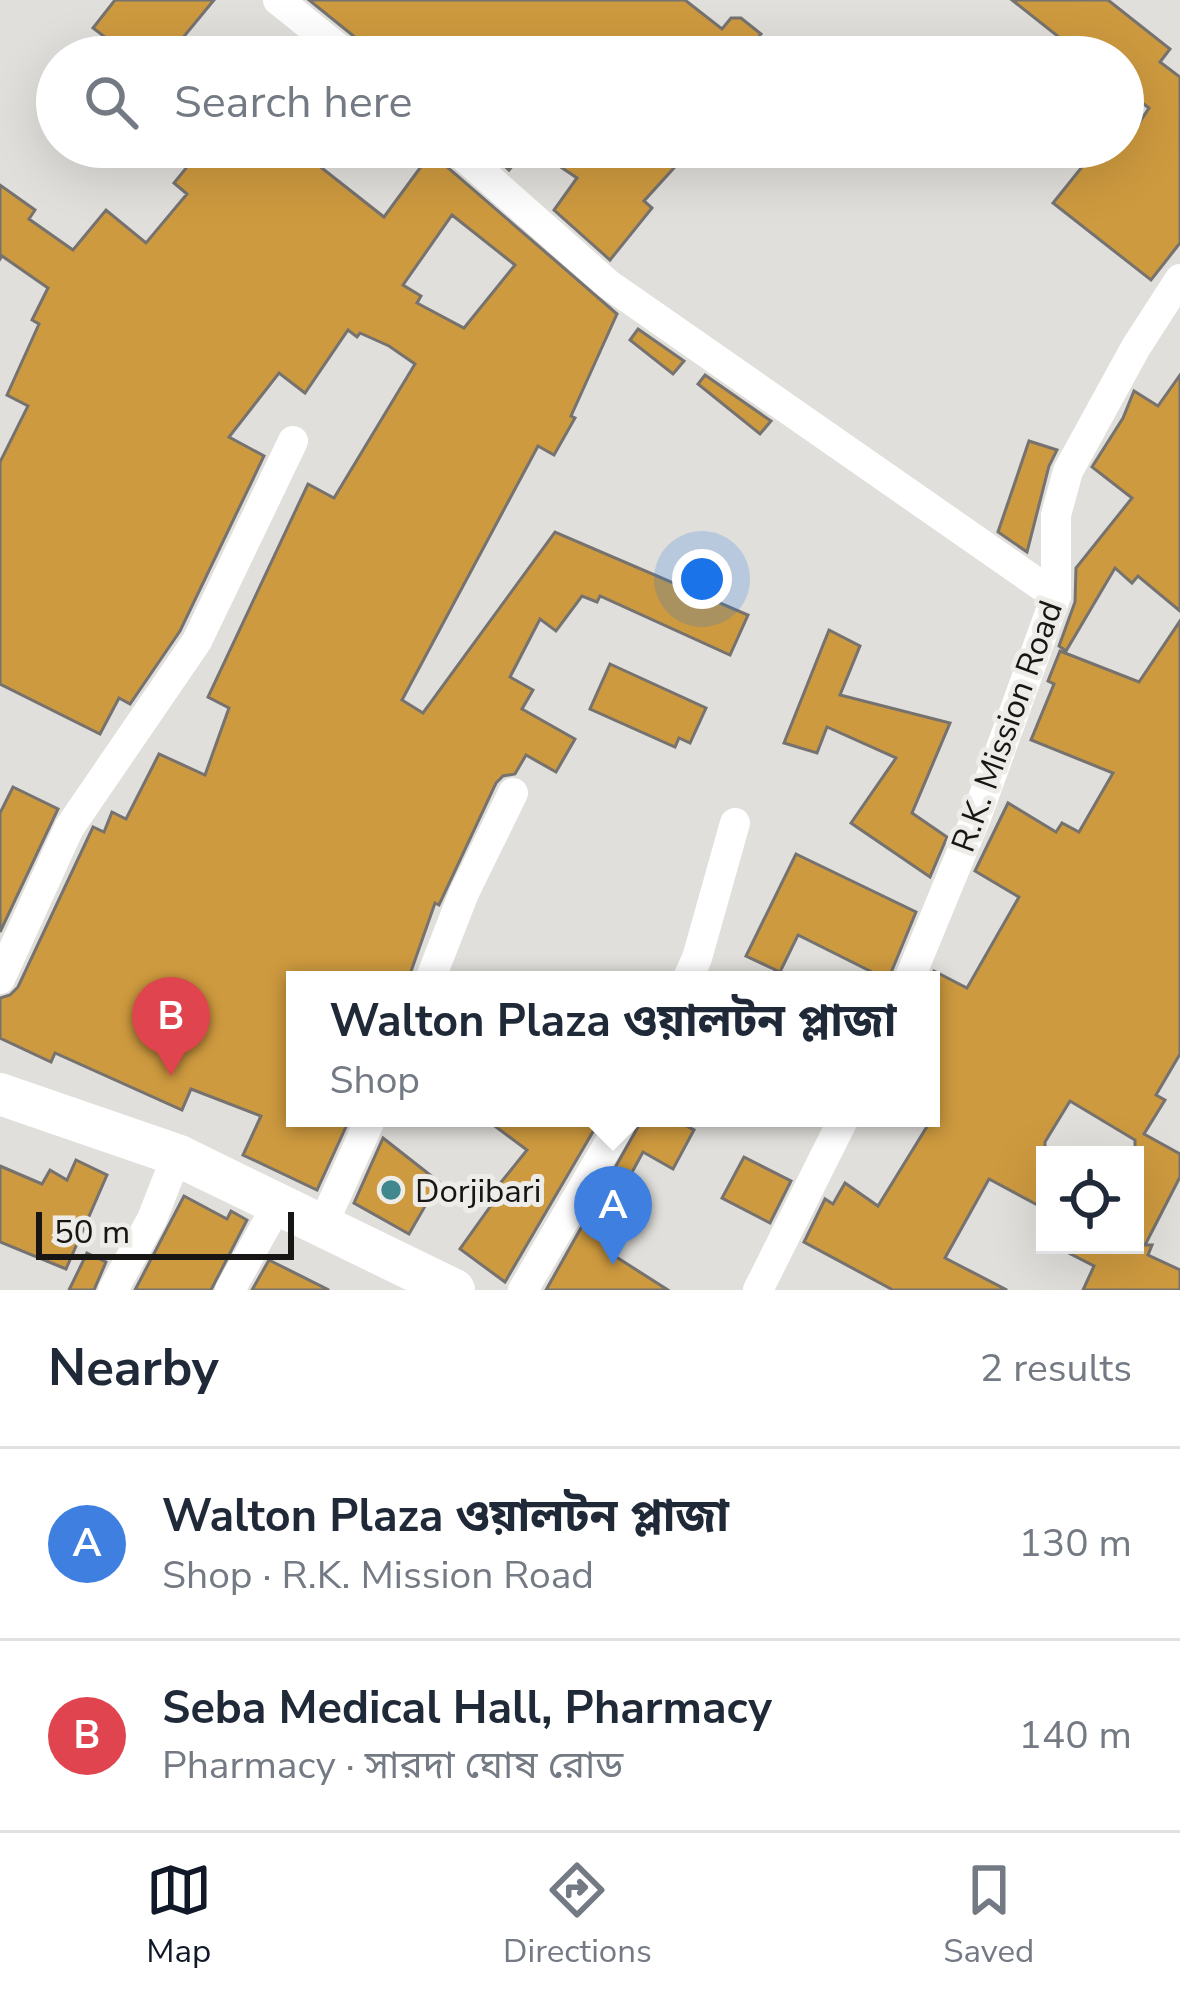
<!DOCTYPE html>
<meta charset="utf-8">
<style>
:root{--surface:#fff;--page:#f2f2f3;--text:#1f2937;--muted:#747a83;--line:#e0e1e3;--accent:#111827}
body{margin:0;font-family:"Nunito Sans","Noto Sans Bengali",sans-serif;background:var(--page);color:var(--text)}
.controls{position:absolute;right:36px;bottom:36px;display:grid;overflow:hidden;border-radius:0px;box-shadow:0 12px 48px #0002}
.controls button{width:108px;height:108px;display:grid;place-items:center;padding:0;border:0;border-bottom:3px solid var(--line);background:var(--surface);color:var(--text);font:60px sans-serif}
.scale{position:absolute;left:36px;bottom:30px;width:258px;box-sizing:border-box;padding-left:12px;border:6px solid #171615;border-top:0;font-size:33px;line-height:42px;white-space:nowrap;color:#171615;-webkit-text-stroke:9px #eeece8;paint-order:stroke}
.you{position:absolute;left:702px;top:579px;width:42px;height:42px;margin:-30px;border:9px solid #fff;border-radius:50%;background:#1a73e8;box-shadow:0 0 0 18px #1a73e833}
.badge{display:grid;place-items:center;width:78px;height:78px;border-radius:50%;background:var(--accent);color:#fff;font-size:39px;font-weight:700}
.pin{position:absolute;translate:-50% -99px;filter:drop-shadow(0 3px 6px #0008)}
.pin::after{content:'';position:absolute;top:63px;width:42px;height:36px;background:inherit;clip-path:polygon(0 0,100% 0,50% 100%)}
.popup{position:absolute;left:286px;top:971px;width:654px;height:156px;box-sizing:border-box;display:grid;place-content:center;border-radius:0px;background:var(--surface);filter:drop-shadow(0 3px 9px #0005);font-size:39px;white-space:nowrap;color:var(--muted)}
.popup b{font-size:45px;color:var(--text)}
.popup::after{content:'';position:absolute;left:50%;top:100%;margin-left:-24px;border:24px solid transparent;border-top-color:var(--surface)}
.list{margin:0;padding:0;list-style:none}
h2{display:flex;justify-content:space-between;align-items:center;height:156px;margin:0;padding:0 48px;font-size:51px}
h2 small{font-size:39px;font-weight:400;color:var(--muted)}
.list li{display:grid;grid-template-columns:78px 1fr auto;gap:36px;align-items:center;box-sizing:border-box;height:192px;padding:0 48px;border-top:3px solid var(--line)}
.list b{display:block;font-size:45px;white-space:nowrap}
.list p{margin:0;font-size:39px;white-space:nowrap;color:var(--muted)}
.list em{font-size:39px;font-style:normal;color:var(--muted)}
.icon{flex:none;width:66px;height:66px;fill:none;stroke:currentColor;stroke-width:2;stroke-linecap:round;stroke-linejoin:round}
.map{position:relative;flex:none;width:1180px;height:1290px;overflow:hidden}
.search{position:absolute;background:var(--surface);box-shadow:0 12px 48px #0002;left:36px;right:36px;top:36px;height:132px;display:flex;align-items:center;gap:30px;box-sizing:border-box;padding:0 42px;border-radius:66px;color:var(--muted);font-size:45px}
.sheet{height:540px;background:var(--surface)}
nav{display:flex;justify-content:space-around;align-items:center;box-sizing:border-box;height:168px;border-top:3px solid var(--line);background:var(--surface);font-size:33px;color:var(--muted)}
nav a{display:grid;justify-items:center;gap:6px}
nav .on{color:var(--accent)}
.map>svg:first-child{display:block}
.building{fill:#ce9a3f;stroke:#75726f;stroke-width:3;fill-rule:evenodd}
.lines{fill:none;stroke-linecap:round;stroke-linejoin:round}
.street{stroke:#fff;stroke-width:30}
.secondary{stroke:#fff;stroke-width:42}
.poi-dot{fill:#40888e;stroke:#eeece8;stroke-width:4.5}
.labels{text-anchor:middle;stroke-width:10;stroke-linejoin:round;paint-order:stroke}
.street-label{font-size:33px;fill:#171615;stroke:#eeece8}
.poi-label{font-size:33px;fill:#171615;stroke:#eeece8;text-anchor:start}
</style>
<div class="map">
<svg width="1180" height="1290" viewBox="0 0 1180 1290">
<rect width="100%" height="100%" fill="#e1dfdb"/>
<!-- building -->
<g class="building">
<path d="M115 0H214L167 57H131L93 28Z"/>
<path d="M309 0H685L722 29 731 18H741L761 34 748 50 756 57H369L361 42Z"/>
<path d="M1012 0H1108L1170 49 1160 62 1180 77V243L1151 280 1053 203 1098 147H1123L1149 108 1123 88V57H1084Z"/>
<path d="M203 147 226 164 240 147H333L318 165 384 217 431 153 617 314 571 416 575 418 554 455 538 446 402 700 423 713 555 532 748 615 730 655 600 596 597 602 582 596 556 631 540 619 510 677 533 690 522 709 575 739 556 772 526 755 515 774 503 776 496 783 439 905 435 903 408 980H295V1118H350L317 1190 243 1155 261 1116 191 1089 182 1110 55 1053 51 1062 0 1038V998L10 995 18 987 93 827 104 832 112 812 126 819 159 754 205 775 229 708 208 697 308 484 334 498 415 364 389 346 360 333 357 337 348 330 305 393 279 373 229 437 264 456 180 631 130 704 119 698 100 734 0 684V462L28 406 7 395 39 324 32 320 48 288 2 256 0 259V185L35 210 29 219 73 250 106 210 146 243 187 194 174 183ZM452 215 515 265 464 328 417 303 421 296 403 285Z"/>
<path d="M484 147H528L509 170Z"/>
<path d="M531 147H693L644 201 652 208 610 260 554 210 577 178Z"/>
<path d="M638 329 684 361 673 374 630 340Z"/>
<path d="M705 375 771 421 760 434 698 384Z"/>
<path d="M1180 375V611L1138 576 1132 583 1115 568 1066 651 1059 646 1075 602 1076 568 1132 498 1092 467 1123 418 1134 391 1158 406Z"/>
<path d="M1029 441 1057 450 1049 466 1027 552 998 532Z"/>
<path d="M1180 621V1054L1156 1095 1165 1100 1144 1134 1180 1154V1177L1145 1245H1152L1148 1255 1180 1270V1290H1083L1094 1266 1053 1245H1135V1140L1070 1101 1045 1142V1209L989 1179 945 1258 1007 1290H893L804 1242 825 1199 833 1204 845 1183 878 1206 931 1120V978L934 971 967 988 1019 897 975 871 1008 803 1056 832 1062 823 1079 832 1113 773 1031 740 1054 684 1048 681 1060 651 1139 682Z"/>
<path d="M829 630 860 646 840 695 950 723 912 813 947 837 930 877 851 823 896 758 827 727 817 753 784 743Z"/>
<path d="M610 664 706 708 690 743 679 738 675 747 590 709Z"/>
<path d="M13 787 58 809 0 932V813Z"/>
<path d="M796 854 916 912 888 980 798 935 780 972 746 956Z"/>
<path d="M484 1118H601L505 1282 460 1249 502 1190 498 1186 527 1150Z"/>
<path d="M643 1118H671L694 1130 673 1169 643 1152 618 1198 636 1210 610 1253 668 1290H546Z"/>
<path d="M383 1138 439 1182 409 1234 354 1203Z"/>
<path d="M744 1157 791 1181 770 1223 722 1198Z"/>
<path d="M76 1160 107 1175 66 1269 0 1242V1166L42 1184 50 1170 67 1180Z"/>
<path d="M184 1196 227 1219 231 1211 247 1220 211 1290H135Z"/>
<path d="M87 1253 106 1262 94 1290H69Z"/>
<path d="M269 1260 329 1290H252Z"/>
</g>
<g class="lines">
<!-- street -->
<g class="street">
<path d="M278 0 349 57"/>
<path d="M453 147 608 284 1056 596"/>
<path d="M0 979 69 828 197 641 293 441"/>
<path d="M430 980 464 893 513 793"/>
<path d="M687 980 697 958 735 823"/>
<path d="M909 980 977 815 1056 596V515L1068 471 1136 347 1180 279"/>
<path d="M323 1224 371 1118"/>
<path d="M113 1290 152 1219 177 1155"/>
<path d="M230 1290 279 1202"/>
<path d="M523 1290 624 1118"/>
<path d="M758 1290 844 1118"/>
</g>
<!-- secondary -->
<path class="secondary" d="M0 1094 177 1155 454 1290"/>
</g>
<!-- markers -->
<circle class="poi-dot" cx="391" cy="1190" r="12"/>
<g class="labels">
<!-- street labels -->
<g class="street-label">
<text transform="translate(1006 726) rotate(-70)" y="12">R.K. Mission Road</text>
</g>
<!-- poi labels -->
<g class="poi-label">
<text x="415" y="1202">Dorjibari</text>
</g>
</g>
</svg>
<div class="controls">
<button><svg class="icon" aria-label="locate" viewBox="0 0 24 24"><circle cx="12" cy="12" r="6"/><path d="M12 2v4M12 18v4M2 12h4M18 12h4"/></svg></button>
</div>
<div class="scale">50 m</div>
<div class="you"></div>
<div class="pin badge" style="left:613px;top:1265px;background:#3f7fe0">A</div>
<div class="popup"><b>Walton Plaza ওয়ালটন প্লাজা</b>Shop</div>
<div class="pin badge" style="left:171px;top:1076px;background:#e0444e">B</div>
<div class="search"><svg class="icon" aria-label="search" viewBox="0 0 24 24"><circle cx="10" cy="10" r="6"/><path d="M15 15l6 6"/></svg>Search here</div>
</div>
<section class="sheet">
<h2>Nearby<small>2 results</small></h2>
<ul class="list">
<li><span class="badge" style="background:#3f7fe0">A</span><div><b>Walton Plaza ওয়ালটন প্লাজা</b><p>Shop · R.K. Mission Road</p></div><em>130 m</em></li>
<li><span class="badge" style="background:#e0444e">B</span><div><b>Seba Medical Hall, Pharmacy</b><p>Pharmacy · সারদা ঘোষ রোড</p></div><em>140 m</em></li>
</ul>
</section>
<nav>
<a class="on"><svg class="icon" aria-label="map" viewBox="0 0 24 24"><path d="M3 6l6-2 6 2 6-2v14l-6 2-6-2-6 2zM9 4v14M15 6v14"/></svg>Map</a>
<a><svg class="icon" aria-label="directions" viewBox="0 0 24 24"><path d="M12 3l9 9-9 9-9-9zM9 14v-3h6M13 9l2 2-2 2"/></svg>Directions</a>
<a><svg class="icon" aria-label="saved" viewBox="0 0 24 24"><path d="M7 4h10v16l-5-4-5 4z"/></svg>Saved</a>
</nav>
